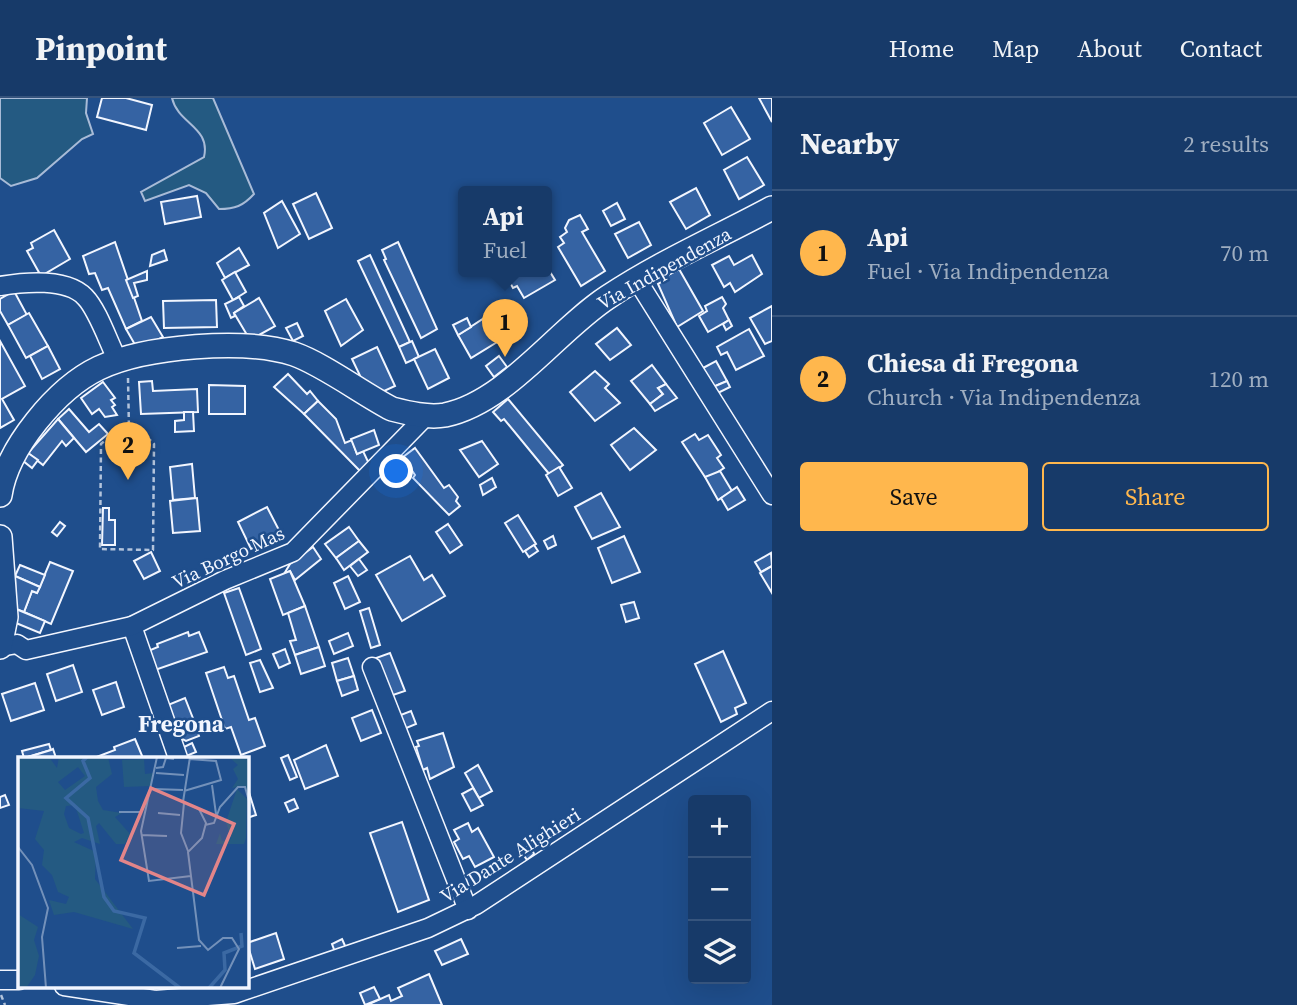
<!DOCTYPE html>
<meta charset="utf-8">
<style>
:root{--surface:#173a69;--page:#244571;--text:#f1f3f6;--muted:#9eadc0;--line:#36547d;--accent:#ffb74d}
body{margin:0;font-family:"Source Serif 4",serif;background:var(--page);color:var(--text)}
.controls{position:absolute;right:21px;bottom:21px;display:grid;overflow:hidden;border-radius:7px;box-shadow:0 7px 28px #0002}
.controls button{width:63px;height:63px;display:grid;place-items:center;padding:0;border:0;border-bottom:2px solid var(--line);background:var(--surface);color:var(--text);font:35px sans-serif}
.you{position:absolute;left:397px;top:374px;width:24px;height:24px;margin:-18px;border:5px solid #fff;border-radius:50%;background:#1a73e8;box-shadow:0 0 0 10px #1a73e833}
.badge{display:grid;place-items:center;width:46px;height:46px;border-radius:50%;background:var(--accent);color:#111;font-size:23px;font-weight:700}
.pin{position:absolute;translate:-50% -58px;filter:drop-shadow(0 2px 4px #0008)}
.pin::after{content:'';position:absolute;top:37px;width:24px;height:21px;background:inherit;clip-path:polygon(0 0,100% 0,50% 100%)}
.popup{position:absolute;left:458px;top:88px;width:94px;height:91px;box-sizing:border-box;display:grid;place-content:center;border-radius:7px;background:var(--surface);filter:drop-shadow(0 2px 5px #0005);font-size:23px;white-space:nowrap;color:var(--muted)}
.popup b{font-size:26px;color:var(--text)}
.popup::after{content:'';position:absolute;left:50%;top:100%;margin-left:-14px;border:14px solid transparent;border-top-color:var(--surface)}
.list{margin:0;padding:0;list-style:none}
h2{display:flex;justify-content:space-between;align-items:center;height:91px;margin:0;padding:0 28px;font-size:30px}
h2 small{font-size:23px;font-weight:400;color:var(--muted)}
.list li{display:grid;grid-template-columns:46px 1fr auto;gap:21px;align-items:center;box-sizing:border-box;height:126px;padding:0 28px;border-top:2px solid var(--line)}
.list b{display:block;font-size:26px;white-space:nowrap}
.list p{margin:0;font-size:23px;white-space:nowrap;color:var(--muted)}
.list em{font-size:23px;font-style:normal;color:var(--muted)}
.actions{display:flex;gap:14px;padding:21px 28px}
.actions a{flex:1;padding:16px 0;border:2px solid var(--accent);border-radius:7px;text-align:center;font-size:24px;color:var(--accent)}
.actions .main{background:var(--accent);color:#111}
.icon{flex:none;width:38px;height:38px;fill:none;stroke:currentColor;stroke-width:2;stroke-linecap:round;stroke-linejoin:round}
.map{position:relative;flex:none;width:772px;height:907px;overflow:hidden}
header{display:flex;align-items:center;gap:42px;box-sizing:border-box;height:98px;padding:0 35px;background:var(--surface);border-bottom:2px solid var(--line)}
header strong{font-size:33px}
nav{display:flex;gap:38px;margin-inline-start:auto;font-size:24px}
main{display:flex}
aside{flex:1;background:var(--surface)}
.map>svg:first-child{display:block}
.green{fill:#245a82;stroke:#a8bbd7;stroke-width:2}
.building{fill:#3563a3;stroke:#f2f6ff;stroke-width:2}
.lines{fill:none;stroke-linecap:round;stroke-linejoin:round}
.minor-casing{stroke:#f2f6ff;stroke-width:21}
.major-casing{stroke:#f2f6ff;stroke-width:26}
.path{stroke:#b3c4dc;stroke-width:2.5;stroke-dasharray:5 3.5;stroke-linecap:butt}
.minor{stroke:#1f4e8c;stroke-width:18}
.major{stroke:#1f4e8c;stroke-width:23}
.labels{text-anchor:middle;stroke-width:5;stroke-linejoin:round;paint-order:stroke}
.street-label{font-size:19px;fill:#f2f6ff;stroke:#1f4e8c}
.quarter-label{font-size:23px;font-weight:bold;fill:#f2f6ff;stroke:#1f4e8c}
.inset-river{fill:none;stroke:#3b69a3;stroke-width:3.5}
.inset-road{fill:none;stroke:#7391ba;stroke-width:2}
.view{fill:#e38589;fill-opacity:0.15;stroke:#e38589;stroke-width:3.5}
.inset-edge{fill:none;stroke:#f2f6ff;stroke-width:3.5}
</style>
<header>
<strong>Pinpoint</strong>
<nav><a>Home</a><a>Map</a><a>About</a><a>Contact</a></nav>
</header>
<main>
<div class="map">
<svg width="772" height="907" viewBox="0 0 772 907">
<rect width="100%" height="100%" fill="#1f4e8c"/>
<!-- green -->
<g class="green">
<path d="M0 0H87L86 15 93 36 82 41 37 80 11 88 0 80Z"/>
<path d="M172 0H213L254 96C243 108 235 111 219 111L206 95 189 87 145 103 141 94 204 59C211 29 178 26 172 0Z"/>
</g>
<!-- building -->
<g class="building">
<path d="M102 0H126L152 7 146 32 97 19Z"/>
<path d="M759 0H772V24Z"/>
<path d="M731 9 750 41 722 57 704 25Z"/>
<path d="M747 59 764 87 739 101 724 72Z"/>
<path d="M696 90 710 117 686 131 670 104Z"/>
<path d="M316 95 332 130 309 141 293 106Z"/>
<path d="M197 98 201 119 165 126 161 104Z"/>
<path d="M282 103 300 136 278 150 264 115Z"/>
<path d="M617 105 625 121 611 128 603 113Z"/>
<path d="M580 117 588 131 582 134 605 173 581 188 558 149 564 145 560 139 567 134 565 130 569 122Z"/>
<path d="M639 124 651 147 628 160 615 136Z"/>
<path d="M54 132 70 161 41 178 27 153 33 150 31 145Z"/>
<path d="M115 144 142 223 126 231 108 190 102 192 95 175 89 176 83 158Z"/>
<path d="M398 144 437 231 421 240 384 162 386 161 382 152Z"/>
<path d="M239 150 249 167 225 180 217 165Z"/>
<path d="M164 152 167 162 150 168 152 157Z"/>
<path d="M370 157 410 244 399 249 358 163Z"/>
<path d="M752 157 762 176 735 194 730 185 724 189 712 167 729 158 734 167Z"/>
<path d="M547 169 555 182 524 200 517 188 513 190 504 174 547 173Z"/>
<path d="M679 171 703 213 677 229 658 186 663 183 662 180Z"/>
<path d="M147 173V182L134 185 138 198 133 200 126 182Z"/>
<path d="M235 174 246 194 233 202 222 182Z"/>
<path d="M14 193 27 217 8 227 0 213V201Z"/>
<path d="M239 199 244 208 234 215 235 218 231 220 225 206Z"/>
<path d="M722 199 726 206 723 210 729 222 708 234 699 218 707 213 705 208Z"/>
<path d="M259 200 275 228 250 242 234 215Z"/>
<path d="M346 201 363 232 341 248 325 213Z"/>
<path d="M216 202 217 229 164 230 163 203Z"/>
<path d="M772 208V243L765 246 750 220Z"/>
<path d="M29 215 48 248 26 260 8 227Z"/>
<path d="M492 215 507 238 471 260 458 237Z"/>
<path d="M151 219 163 239 138 252 126 231Z"/>
<path d="M467 220 471 229 458 237 453 227Z"/>
<path d="M729 222 732 228 726 232 723 226Z"/>
<path d="M297 225 303 238 293 243 286 230Z"/>
<path d="M617 230 631 247 610 262 596 246Z"/>
<path d="M749 231 764 258 736 272 727 254 721 257 717 249Z"/>
<path d="M0 243 25 288 2 301 14 322 0 330Z"/>
<path d="M412 243 419 259 406 265 399 249Z"/>
<path d="M48 248 60 271 42 281 30 258Z"/>
<path d="M377 249 395 288 382 294 364 286 352 261Z"/>
<path d="M435 251 449 280 428 291 414 261Z"/>
<path d="M499 258 507 269 494 279 486 268Z"/>
<path d="M716 263 727 283 713 289 703 270Z"/>
<path d="M652 267 666 286 658 290 663 296 650 306 631 283Z"/>
<path d="M595 273 609 286 605 290 620 305 595 323 570 294Z"/>
<path d="M288 276 307 296 310 293 318 303 304 316 274 289Z"/>
<path d="M152 283 153 293 197 291 198 314 141 316 139 284Z"/>
<path d="M727 283 730 289 716 296 713 289Z"/>
<path d="M103 284 115 300 111 302 115 307 112 309 117 317 105 319 99 311 92 316 81 300Z"/>
<path d="M666 286 677 300 655 313 650 306 663 296 658 290Z"/>
<path d="M209 287 245 288V316H209Z"/>
<path d="M508 301 563 367 550 377 504 321 501 323 493 314Z"/>
<path d="M318 303 336 321 345 345 352 342 357 356 363 353 371 370 361 374 304 316Z"/>
<path d="M69 311 89 334 99 326 108 336 86 354 58 321Z"/>
<path d="M184 314H193L194 333 175 334V323L184 322Z"/>
<path d="M58 321 74 340 66 348 62 343 43 367 28 355Z"/>
<path d="M634 330 656 352 630 372 611 347Z"/>
<path d="M374 332 379 347 357 356 351 341Z"/>
<path d="M695 336 699 342 708 337 721 357 717 360 724 370 712 378 705 379 682 344Z"/>
<path d="M482 343 498 366 479 379 460 352Z"/>
<path d="M415 350 444 390 449 387 458 399 456 403 460 408 449 417 413 380 415 377 403 359Z"/>
<path d="M28 355 38 362 32 370 22 362Z"/>
<path d="M192 366 195 400 173 402 170 369Z"/>
<path d="M559 369 572 390 558 398 546 377Z"/>
<path d="M720 373 732 393 718 402 705 379Z"/>
<path d="M492 380 496 389 483 397 480 387Z"/>
<path d="M737 389 745 402 728 412 721 400Z"/>
<path d="M601 395 620 429 592 441 575 409Z"/>
<path d="M197 400 200 433 173 435 170 403Z"/>
<path d="M267 409 281 436 251 451 238 424Z"/>
<path d="M103 410H109V422H115V447H102Z"/>
<path d="M518 417 536 446 523 454 505 425Z"/>
<path d="M60 424 65 428 57 438 52 434Z"/>
<path d="M448 426 462 447 450 455 436 434Z"/>
<path d="M349 429 359 443 336 460 325 446Z"/>
<path d="M553 438 556 447 548 451 544 443Z"/>
<path d="M624 438 640 474 612 485 598 450Z"/>
<path d="M359 443 368 454 344 472 336 460Z"/>
<path d="M534 447 538 453 529 459 525 453Z"/>
<path d="M313 449 321 461 295 482 290 473 284 476 290 466Z"/>
<path d="M151 454 160 473 144 481 134 463Z"/>
<path d="M771 455 772 468 761 474 755 464Z"/>
<path d="M410 458 424 482 432 477 445 498 402 523 376 477Z"/>
<path d="M359 461 367 472 358 478 350 468Z"/>
<path d="M50 464 73 473 51 526 24 514 32 493 37 495Z"/>
<path d="M20 467 45 477 40 489 15 478Z"/>
<path d="M772 468V495L760 475Z"/>
<path d="M290 473 305 508 283 517 270 481Z"/>
<path d="M15 478 40 489 37 495 32 493 24 514 16 511Z"/>
<path d="M348 478 360 504 345 511 334 485Z"/>
<path d="M239 490 261 551 246 557 224 495Z"/>
<path d="M634 504 639 520 626 524 621 507Z"/>
<path d="M305 508 319 549 295 557 290 543 296 542 288 515Z"/>
<path d="M369 510 380 547 371 550 360 513Z"/>
<path d="M16 511 45 523 40 535 16 525Z"/>
<path d="M188 534 189 538 199 534 207 554 155 572 148 553 158 549 157 546Z"/>
<path d="M348 535 353 548 334 556 329 543Z"/>
<path d="M319 549 325 568 301 576 295 557Z"/>
<path d="M285 551 290 565 279 570 273 556Z"/>
<path d="M723 553 746 605 735 610 737 616 721 624 695 566Z"/>
<path d="M390 555 405 593 390 598 376 560Z"/>
<path d="M348 560 354 578 337 583 332 565Z"/>
<path d="M260 562 273 590 260 594 250 565Z"/>
<path d="M73 567 82 594 56 603 47 576Z"/>
<path d="M224 569 228 580 234 578 249 622 255 620 265 648 241 657 231 629 225 631 206 575Z"/>
<path d="M354 578 358 592 342 598 337 583Z"/>
<path d="M116 584 124 609 102 617 93 592Z"/>
<path d="M35 585 44 612 11 623 2 596Z"/>
<path d="M185 600 196 628 184 633 180 622 170 626 163 609Z"/>
<path d="M372 612 381 635 361 643 352 620Z"/>
<path d="M411 613 416 626 404 631 398 618Z"/>
<path d="M180 622 184 633 196 628 199 638 186 643 174 637 170 626Z"/>
<path d="M443 635 454 669 430 681 427 670 423 672 416 649 419 648 417 643Z"/>
<path d="M135 641 143 660H94L115 652 114 649Z"/>
<path d="M192 645 196 654 184 659 180 651Z"/>
<path d="M49 646 51 652 24 660 22 653Z"/>
<path d="M326 647 338 678 305 691 294 662Z"/>
<path d="M53 651 56 660H25L51 652Z"/>
<path d="M288 657 297 679 290 682 281 660Z"/>
<path d="M478 667 492 693 479 700 465 675Z"/>
<path d="M247 688 256 717 247 720Z"/>
<path d="M473 690 483 707 471 713 462 696Z"/>
<path d="M5 697 9 707 0 710V699Z"/>
<path d="M294 701 298 710 289 714 285 705Z"/>
<path d="M402 724 429 802 398 814 370 735Z"/>
<path d="M468 725 472 734 478 730 494 759 475 769 469 758 463 761 454 744 459 741 454 732Z"/>
<path d="M530 746 534 756 527 762 521 753Z"/>
<path d="M276 835 284 861 255 871 247 845Z"/>
<path d="M342 841 346 850 335 854 332 846Z"/>
<path d="M461 841 468 856 442 867 435 853Z"/>
<path d="M429 876 442 907H367L389 897 391 903 402 898 398 890Z"/>
<path d="M374 889 380 901 365 907 360 895Z"/>
</g>
<g class="lines">
<!-- minor casing -->
<g class="minor-casing">
<g id="minor">
<path d="M637 182 772 397"/>
<path d="M0 188C24 184 67 180 85 199 98 212 109 246 118 263"/>
<path d="M132 528 178 660"/>
<path d="M0 549 17 546 26 552 132 528 225 482 293 454 427 317"/>
<path d="M372 569 468 812"/>
<path d="M0 882H19"/>
<path d="M64 888 155 902 234 896 428 830 476 807 772 613"/>
</g>
</g>
<!-- major casing -->
<g class="major-casing">
<g id="major">
<path d="M0 397C7 350 57 290 99 270 146 248 245 240 294 256 323 266 363 296 392 311 408 315 428 320 445 317 507 304 556 233 608 199 659 165 718 139 772 110"/>
<path d="M0 439 6 519 0 549"/>
</g>
</g>
<!-- path -->
<g class="path">
<path d="M128 280 129 333"/>
<path d="M116 333H141L154 346 153 452 100 451 101 346Z"/>
<path d="M1 897 5 907"/>
</g>
<!-- minor -->
<use href="#minor" class="minor"/>
<!-- major -->
<use href="#major" class="major"/>
</g>
<g class="labels">
<!-- street labels -->
<g class="street-label">
<text transform="translate(664 170) rotate(-29)" y="7">Via Indipendenza</text>
<text transform="translate(228 459) rotate(-25)" y="7">Via Borgo Mas</text>
<text transform="translate(510 757) rotate(-32)" y="7">Via Dante Alighieri</text>
</g>
<!-- quarter labels -->
<g class="quarter-label">
<text x="181" y="634">Fregona</text>
</g>
</g>
<!-- overview -->
<g transform="translate(18 659)">
<rect width="231" height="231" fill="#1f4e8c"/>
<path d="M0 0H31L39 11 41 0H90L94 17 78 30 80 44 85 53 104 56 97 60 112 77 107 87H98L81 66 78 69 82 87 64 81 56 85 78 95 77 122 115 172 56 155 36 158 31 143 48 147 51 140 40 135 34 118 24 108 26 93 17 82 26 54 0 51ZM60 10 67 19 47 33 40 25ZM57 48 66 76 63 77 51 71 46 57 48 49ZM211 0H231V43L227 29 214 31 220 22 215 12 220 8ZM126 2 127 17 136 16 133 29 106 30 104 3ZM219 32 229 42 228 81 226 87H198L202 76 204 84 213 82 208 65ZM0 157 20 170 16 183 21 199 17 218 8 231H0Z" fill="#245a82" fill-rule="evenodd"/>
<path class="inset-river" d="M69 0 65 4 72 21 48 41 70 61 86 140 96 154 127 161 116 196 162 231M191 231 207 213 206 196 224 189 223 176"/>
<path class="inset-road" d="M139 0 123 74 131 124 173 119M172 0 165 45 181 52 188 66 184 81 170 95 181 183 190 193 205 181H214L221 192 202 231M138 11 145 10 148 1 156 2M138 16 166 18M194 28 198 57M136 32 165 33M166 34 203 23 198 4 171 2M166 46 163 76 170 94M101 55H124M140 56 162 58M187 68 196 66 202 50 220 30H227L231 44M123 78 149 79M0 90 14 108 30 151 24 180 28 231M159 191 183 189"/>
<path class="view" d="M133 31 216 67 186 138 103 103Z"/>
<rect width="231" height="231" class="inset-edge"/>
</g>
</svg>
<div class="controls">
<button>+</button>
<button>−</button>
<button><svg class="icon" aria-label="layers" viewBox="0 0 24 24"><path d="M12 4l9 5-9 5-9-5zM3 14l9 5 9-5"/></svg></button>
</div>
<div class="you"></div>
<div class="pin badge" style="left:505px;top:259px">1</div>
<div class="popup"><b>Api</b>Fuel</div>
<div class="pin badge" style="left:128px;top:382px">2</div>
</div>
<aside>
<h2>Nearby<small>2 results</small></h2>
<ul class="list">
<li><span class="badge">1</span><div><b>Api</b><p>Fuel · Via Indipendenza</p></div><em>70 m</em></li>
<li><span class="badge">2</span><div><b>Chiesa di Fregona</b><p>Church · Via Indipendenza</p></div><em>120 m</em></li>
</ul>
<div class="actions"><a class="main">Save</a><a>Share</a></div>
</aside>
</main>
